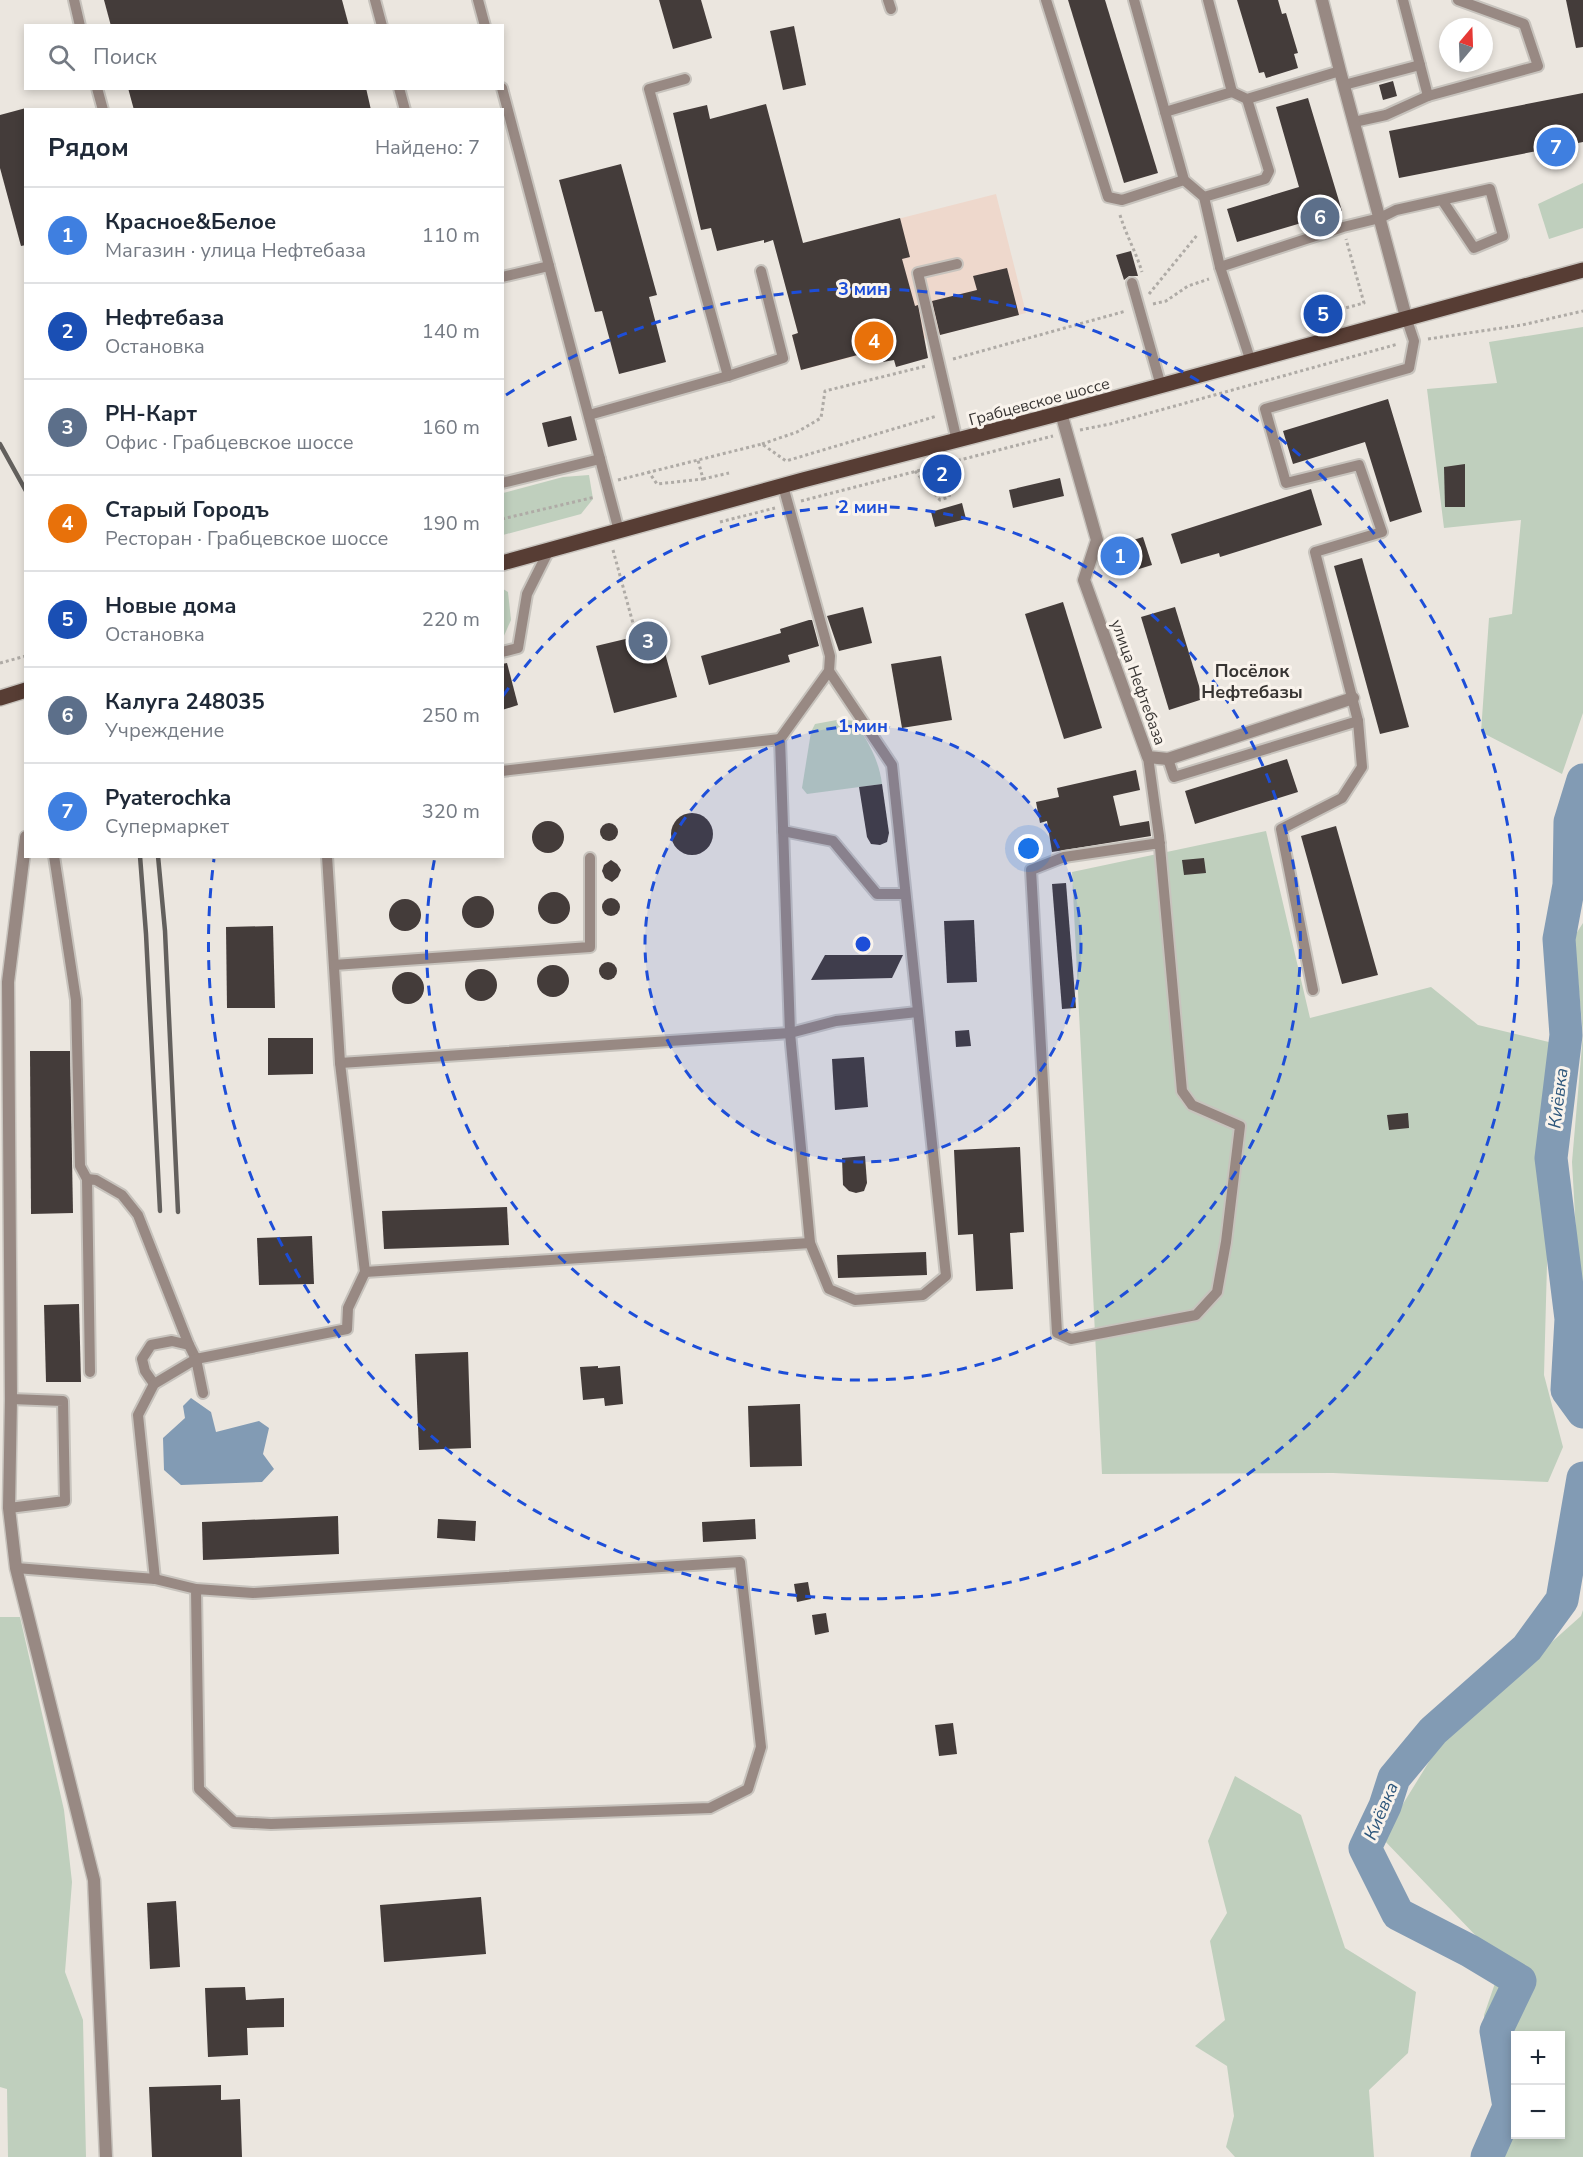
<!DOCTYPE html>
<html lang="ru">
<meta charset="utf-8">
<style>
:root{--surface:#fff;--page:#f6f6f7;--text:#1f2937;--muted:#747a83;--line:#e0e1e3;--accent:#0b8043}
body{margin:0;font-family:"Nunito Sans",sans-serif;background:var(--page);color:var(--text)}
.controls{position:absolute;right:18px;bottom:18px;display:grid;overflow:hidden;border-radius:0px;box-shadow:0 3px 9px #0003}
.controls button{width:54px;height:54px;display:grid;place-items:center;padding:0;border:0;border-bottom:2px solid var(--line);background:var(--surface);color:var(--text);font:30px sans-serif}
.compass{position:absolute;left:1439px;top:18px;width:54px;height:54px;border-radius:50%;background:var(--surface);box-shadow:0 3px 9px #0003;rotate:19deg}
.you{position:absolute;left:1029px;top:849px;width:21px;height:21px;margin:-15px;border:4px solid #fff;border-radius:50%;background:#1a73e8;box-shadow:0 0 0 9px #1a73e833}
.badge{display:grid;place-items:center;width:39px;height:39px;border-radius:50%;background:var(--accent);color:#fff;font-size:20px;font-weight:700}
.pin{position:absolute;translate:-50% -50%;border:3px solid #fff;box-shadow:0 2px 6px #0006}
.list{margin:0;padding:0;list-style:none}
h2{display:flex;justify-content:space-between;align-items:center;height:78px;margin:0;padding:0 24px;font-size:26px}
h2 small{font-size:20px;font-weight:400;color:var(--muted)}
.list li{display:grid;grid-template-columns:39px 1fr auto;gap:18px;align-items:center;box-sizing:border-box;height:96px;padding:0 24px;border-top:2px solid var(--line)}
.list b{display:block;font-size:22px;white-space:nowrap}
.list p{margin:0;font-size:20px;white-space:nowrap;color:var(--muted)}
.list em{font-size:20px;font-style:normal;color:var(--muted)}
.icon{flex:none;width:33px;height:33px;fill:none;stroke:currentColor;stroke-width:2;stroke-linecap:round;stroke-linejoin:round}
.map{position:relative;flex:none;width:1583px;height:2157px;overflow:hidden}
.search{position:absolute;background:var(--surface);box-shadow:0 3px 9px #0003;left:24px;top:24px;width:480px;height:66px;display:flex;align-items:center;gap:15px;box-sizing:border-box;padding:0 21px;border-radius:0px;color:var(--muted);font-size:22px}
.panel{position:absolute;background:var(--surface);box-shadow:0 3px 9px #0003;left:24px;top:108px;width:480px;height:750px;border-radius:0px}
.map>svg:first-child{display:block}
.commercial{fill:#eed8cc}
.green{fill:#bfcfbd;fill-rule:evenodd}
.water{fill:#829bb4}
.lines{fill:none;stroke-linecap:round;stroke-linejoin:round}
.stream{stroke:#829bb4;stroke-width:5}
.river{stroke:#829bb4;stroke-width:33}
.building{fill:#443c3a}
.lane-casing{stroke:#c7c3bd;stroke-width:14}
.street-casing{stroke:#c7c3bd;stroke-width:15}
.primary-casing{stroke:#c7c3bd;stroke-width:18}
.path{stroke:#afaba6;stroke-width:3;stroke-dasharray:3 3;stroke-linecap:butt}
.lane{stroke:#988983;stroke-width:10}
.street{stroke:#988983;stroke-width:12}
.primary{stroke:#573d34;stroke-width:15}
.rail{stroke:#63605d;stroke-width:4.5}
.ring{fill:none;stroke:#1d4ed8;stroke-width:3;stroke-dasharray:10 8}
.labels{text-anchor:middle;stroke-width:6;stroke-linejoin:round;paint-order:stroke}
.street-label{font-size:16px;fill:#383533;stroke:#f9f3ec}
.neighbourhood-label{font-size:18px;font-weight:bold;fill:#383533;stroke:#f9f3ec}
.water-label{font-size:18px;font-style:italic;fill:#2d567b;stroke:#f9f3ec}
.centre{fill:#1d4ed8;stroke:#f9f3ec;stroke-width:3}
.ring-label{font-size:18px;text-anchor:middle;font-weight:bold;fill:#1d4ed8;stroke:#f9f3ec;stroke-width:6;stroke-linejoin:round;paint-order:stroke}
</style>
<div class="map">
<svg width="1583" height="2157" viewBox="0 0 1583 2157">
<rect width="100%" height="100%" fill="#ebe6df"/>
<!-- commercial -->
<path class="commercial" d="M996 194 1026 313 801 370 792 335 798 333 780 265 815 256 811 241Z"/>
<!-- green -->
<g class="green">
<path d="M1583 183V228L1549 239 1538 204Z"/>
<path d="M1583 327V713L1562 774 1481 732 1489 618 1512 614 1521 520 1444 528 1427 389 1497 383 1489 342Z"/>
<path d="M589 475 593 499 581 514 503 535V493L563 477Z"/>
<path d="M503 589 508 592 511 620 503 638Z"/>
<path d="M842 719 854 721C868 741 879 760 882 784L807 794 802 788 811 732 815 724Z"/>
<path d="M1266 831 1310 1018 1431 987 1478 1025 1553 1043 1544 1375 1563 1447 1548 1482 1333 1473 1102 1474 1072 872Z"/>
<path d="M1583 923V1356L1572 1162 1583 1034 1574 937Z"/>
<path d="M1583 1610V2157H1497L1484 2015 1502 1963 1382 1838 1443 1739 1581 1616ZM1516 2036H1560V2134H1516Z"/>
<path d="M0 1617H20L64 1810 72 1882 65 1972 83 2020 86 2157H8L7 2089 0 2087Z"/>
<path d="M1235 1776 1301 1815 1345 1948 1416 1992 1408 2053 1369 2090 1374 2157H1235L1226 2147 1234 2116 1227 2066 1195 2046 1225 2020 1210 1941 1227 1913 1208 1841Z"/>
</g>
<!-- water -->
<path class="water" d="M191 1398 211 1412 216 1432 259 1421 269 1428 263 1454 274 1469 262 1482 181 1485 164 1470 163 1438 185 1418 183 1406Z"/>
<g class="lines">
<!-- stream -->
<path class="stream" d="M1569 885H1583"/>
<!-- river -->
<g class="river">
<path d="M1583 780 1570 822 1569 885 1559 939 1566 1035 1551 1158 1571 1319 1567 1390 1583 1412"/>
<path d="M1487 2157 1509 2107 1496 2031 1520 1981 1470 1951 1398 1914 1365 1848 1385 1806 1394 1778 1433 1731 1527 1648 1562 1600 1583 1478"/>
</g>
</g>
<!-- building -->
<g class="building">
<path d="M104 0H342L349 26H111Z"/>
<path d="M659 0H701L712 38 673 49Z"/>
<path d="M1068 0H1105L1158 173 1124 183Z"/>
<path d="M1237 0H1278L1282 14 1286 13 1298 53 1294 54 1298 68 1266 78 1264 72 1259 73Z"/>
<path d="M1566 0H1583V47L1576 48Z"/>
<path d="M794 26 806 85 783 90 770 31Z"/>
<path d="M1393 81 1397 96 1383 100 1379 85Z"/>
<path d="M128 88H366L371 110H134Z"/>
<path d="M1583 93V142L1399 178 1389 131Z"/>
<path d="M1308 98 1342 211 1237 242 1227 209 1299 187 1276 107Z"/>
<path d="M766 104 803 243 900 218 910 257 902 259 915 306 918 305 928 358 896 367 894 360 883 362 880 349 801 370 792 335 798 333 773 240 764 243V240L717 251 711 228 701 230 673 113 707 105 710 119Z"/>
<path d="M26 108V245L21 246 0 168V115Z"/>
<path d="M621 164 657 295 649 297 666 362 619 374 602 311 595 312 559 180Z"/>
<path d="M1131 251 1138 276H1129L1124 280 1116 255Z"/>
<path d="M1007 268 1019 315 940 335 932 301 977 290 973 276Z"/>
<path d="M1388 399 1422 512 1390 522 1365 442 1293 464 1283 431Z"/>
<path d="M571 416 577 440 548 447 542 423Z"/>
<path d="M1465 464V507H1445L1444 467Z"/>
<path d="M1060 478 1064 496 1013 508 1009 490Z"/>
<path d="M1311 489 1322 525 1220 557 1219 553 1181 564 1171 534Z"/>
<path d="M962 503 966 519 935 527 931 512Z"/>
<path d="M1143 537 1152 565 1113 577 1104 549Z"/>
<path d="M1362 558 1409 727 1380 734 1334 566Z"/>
<path d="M1063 602 1102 728 1064 739 1025 614Z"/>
<path d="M863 607 872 643 839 651 827 616Z"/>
<path d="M1175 607 1203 699 1169 710 1141 617Z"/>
<path d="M809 620H812L819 646 788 655 790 662 709 685 701 656 781 633 780 629Z"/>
<path d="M659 631 677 697 614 713 596 646Z"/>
<path d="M941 656 952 720 902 728 891 664Z"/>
<path d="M507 663 518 705 502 710V664Z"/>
<path d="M1287 759 1298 792 1195 824 1185 791Z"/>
<path d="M1136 770 1140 790 1113 796 1120 826 1149 821 1151 836 1052 852 1047 821 1040 823 1036 802 1059 797 1057 788Z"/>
<path d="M882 784 889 833 887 842 880 845 871 844 867 837 859 787Z"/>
<circle cx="692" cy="834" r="21"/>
<circle cx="548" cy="837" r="16"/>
<circle cx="609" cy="832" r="9"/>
<path d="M1336 826 1378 975 1342 984 1301 836Z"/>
<path d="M1204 858 1206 873 1184 875 1182 860Z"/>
<path d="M611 860 617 864 621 870 618 877 612 882 605 878 602 871 604 865Z"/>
<path d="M1066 883 1076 1008 1062 1009 1052 884Z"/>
<circle cx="554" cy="908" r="16"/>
<circle cx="478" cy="912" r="16"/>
<circle cx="611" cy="907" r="9"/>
<circle cx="405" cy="915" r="16"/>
<path d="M974 920 977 982 947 983 944 921Z"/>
<path d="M273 926 275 1008H227L226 927Z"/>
<path d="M825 955H903L892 978 811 980Z"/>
<circle cx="608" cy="971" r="9"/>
<circle cx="553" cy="981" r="16"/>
<circle cx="481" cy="985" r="16"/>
<circle cx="408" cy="988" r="16"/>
<path d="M969 1030 971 1046 956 1047 955 1031Z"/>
<path d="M268 1038H313V1074L268 1075Z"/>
<path d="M30 1051H70L73 1213 31 1214Z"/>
<path d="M864 1057 868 1107 835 1110 832 1059Z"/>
<path d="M1408 1113 1409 1128 1389 1130 1387 1115Z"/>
<path d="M1020 1147 1024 1232 1010 1233 1013 1289 976 1291 973 1234 958 1235 954 1150Z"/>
<path d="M865 1156 867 1183 864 1191 856 1193 849 1191 843 1185 842 1158Z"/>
<path d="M507 1207 509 1245 384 1249 382 1211Z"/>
<path d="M312 1236 314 1284 259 1285 257 1238Z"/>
<path d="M926 1252 927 1275 838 1278 837 1255Z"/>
<path d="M79 1304 81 1382H46L44 1305Z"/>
<path d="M468 1352 471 1448 419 1450 415 1354Z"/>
<path d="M598 1366V1368L620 1366 623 1404 605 1406 604 1398 583 1400 580 1367Z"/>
<path d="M800 1404 802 1466 750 1467 748 1406Z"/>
<path d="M338 1516 339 1554 203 1560 202 1522Z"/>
<path d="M438 1519 476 1521 475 1541 437 1538Z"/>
<path d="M755 1519 756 1539 703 1542 702 1522Z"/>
<path d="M808 1582 811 1599 797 1602 794 1584Z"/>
<path d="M826 1613 829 1632 815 1635 812 1615Z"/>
<path d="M953 1723 957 1754 939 1756 935 1725Z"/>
<path d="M481 1897 486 1954 384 1962 380 1905Z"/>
<path d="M176 1901 180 1967 150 1969 147 1903Z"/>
<path d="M245 1987 246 2000 284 1998V2027L247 2028 248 2055 208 2057 205 1988Z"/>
<path d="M221 2085V2100L240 2099 242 2157H152L149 2087Z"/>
</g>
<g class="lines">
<!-- lane casing -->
<g class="lane-casing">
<g id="lane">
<path d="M74 0 80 26"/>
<path d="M375 0 382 26"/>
<path d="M478 0 485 26"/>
<path d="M888 0 891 9"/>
<path d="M1046 0 1108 197 1122 200 1184 180"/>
<path d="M1134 0 1165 112"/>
<path d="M1208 0 1232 92"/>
<path d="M1403 0 1428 96"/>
<path d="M685 79 649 89 728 376"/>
<path d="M1344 85 1420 65"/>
<path d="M97 88 103 110"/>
<path d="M399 88 405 110"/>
<path d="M502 88 619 531"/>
<path d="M1354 122 1386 115 1428 96 1538 66 1524 24 1458 0"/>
<path d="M1204 197 1265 179 1269 171 1247 99"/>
<path d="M1220 267 1343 227 1380 218 1396 210 1490 189 1503 236 1474 248 1442 200"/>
<path d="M502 277 549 266"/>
<path d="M1132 283 1161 386"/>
<path d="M1251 362 1220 267 1204 197 1184 180 1165 112 1232 92 1247 99 1340 71"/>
<path d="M589 415 728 376 783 358 761 271"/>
<path d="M957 441 918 273 957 264"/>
<path d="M502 483 600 459"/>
<path d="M783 486 830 656 829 671 780 739 790 1033 810 1243 829 1289 855 1300 923 1295 946 1276 892 765 829 671"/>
<path d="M502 652 518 648 527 594 549 550"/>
<path d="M1148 757 1159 836 1182 1091 1192 1105 1240 1126 1226 1242 1217 1292 1196 1315 1071 1339 1057 1333 1031 870 1064 857 1160 843"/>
<path d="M1168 759 1174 777 1358 721 1315 552 1382 532 1359 465 1286 483 1265 409 1409 368 1414 341 1406 317"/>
<path d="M502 771 780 739"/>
<path d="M783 831 833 841 877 894H905"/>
<path d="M54 856 76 1000 80 1166 87 1179"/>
<path d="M327 856 340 1063 790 1033 836 1021 917 1012"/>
<path d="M334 965 590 947V858"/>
<path d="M1313 990 1281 829 1342 798 1362 767 1358 721"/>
<path d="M340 1063 365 1272 810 1243"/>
<path d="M90 1372 87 1179 96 1180 122 1195 138 1215 189 1345"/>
<path d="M154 1384 145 1371 142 1359 151 1345 172 1341 189 1345 196 1359 347 1329 348 1308 365 1272"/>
<path d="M9 1508 65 1501 63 1401 11 1399"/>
<path d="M16 1568 155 1579 196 1589 253 1593 740 1562 761 1747 748 1789 710 1808 271 1824 234 1822 199 1789 196 1589"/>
<path d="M155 1579 138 1415 154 1384 196 1359 203 1393"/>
</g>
</g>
<!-- street casing -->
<g class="street-casing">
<g id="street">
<path d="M1322 0 1340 71 1406 317"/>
<path d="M1061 413 1097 540 1084 580 1148 757 1168 759 1353 698"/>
<path d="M26 837 8 982 11 1399 9 1508 16 1568 94 1880 106 2157"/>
</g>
</g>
<!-- primary casing -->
<g class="primary-casing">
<g id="primary">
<path d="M502 563 803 480 1061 413 1583 270"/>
<path d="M0 698 26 690"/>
</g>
</g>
<!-- path -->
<g class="path">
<path d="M1120 215C1126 235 1136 252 1142 272"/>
<path d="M1149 294 1198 234"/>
<path d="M1153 304 1166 301 1188 286 1209 279"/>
<path d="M1323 314 1364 303 1346 239"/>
<path d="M1428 339 1522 325 1583 311"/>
<path d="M953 359 1126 311"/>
<path d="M1080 430 1110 424 1398 344"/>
<path d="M762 444 797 432 821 418 825 391 926 366"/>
<path d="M648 471 657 484 703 479 698 460"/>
<path d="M915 471 940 500 949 497 955 460"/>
<path d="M703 479 729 473"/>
<path d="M618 480 762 444 786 461 937 416"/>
<path d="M801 501 1053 436"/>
<path d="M502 519 595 497"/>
<path d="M720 522 775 508"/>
<path d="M613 550 634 627"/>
<path d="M0 663 26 656"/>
</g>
<!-- lane -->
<use href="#lane" class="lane"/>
<!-- street -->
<use href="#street" class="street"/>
<!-- primary -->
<use href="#primary" class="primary"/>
<!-- rail -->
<g class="rail">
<path d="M0 444 26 491"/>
<path d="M140 856 146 934 160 1211"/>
<path d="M158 856 165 931 178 1212"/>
</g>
</g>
<!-- distance rings -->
<circle cx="863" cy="944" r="218" fill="#1d4ed8" fill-opacity=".12"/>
<g class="ring">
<circle cx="863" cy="944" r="218"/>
<path d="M503 696A437 437 0 1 1 435 857"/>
<path d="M506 395A655 655 0 1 1 214 859"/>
</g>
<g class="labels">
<!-- street labels -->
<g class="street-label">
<text transform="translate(1039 401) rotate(-15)" y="6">Грабцевское шоссе</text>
<text transform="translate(1139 682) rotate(70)" y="6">улица Нефтебаза</text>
</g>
<!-- neighbourhood labels -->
<g class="neighbourhood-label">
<text x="1252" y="677">Посёлок<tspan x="1252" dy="21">Нефтебазы</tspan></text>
</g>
<!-- water labels -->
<g class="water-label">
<text transform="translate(1558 1098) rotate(-83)" y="6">Киёвка</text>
<text transform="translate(1381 1811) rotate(-67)" y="6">Киёвка</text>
</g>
</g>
<circle cx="863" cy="944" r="9" class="centre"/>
<g class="ring-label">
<text x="863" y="295">3 мин</text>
<text x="863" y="513">2 мин</text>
<text x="863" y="732">1 мин</text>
</g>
</svg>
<div class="controls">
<button>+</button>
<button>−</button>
</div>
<svg class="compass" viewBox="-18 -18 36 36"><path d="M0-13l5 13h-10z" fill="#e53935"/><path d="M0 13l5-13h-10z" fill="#747a83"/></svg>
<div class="you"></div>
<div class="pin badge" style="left:1120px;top:556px;background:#3f7fe0">1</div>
<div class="pin badge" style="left:942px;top:474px;background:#1a4fb4">2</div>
<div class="pin badge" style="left:648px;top:641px;background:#5c6f8a">3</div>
<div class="pin badge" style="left:874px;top:341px;background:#e8710a">4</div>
<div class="pin badge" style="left:1323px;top:314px;background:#1a4fb4">5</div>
<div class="pin badge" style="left:1320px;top:217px;background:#5c6f8a">6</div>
<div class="pin badge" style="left:1556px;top:147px;background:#3f7fe0">7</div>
<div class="search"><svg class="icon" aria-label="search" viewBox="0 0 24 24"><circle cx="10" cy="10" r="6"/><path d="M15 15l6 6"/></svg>Поиск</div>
<section class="panel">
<h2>Рядом<small>Найдено: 7</small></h2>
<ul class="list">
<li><span class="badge" style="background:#3f7fe0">1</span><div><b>Красное&amp;Белое</b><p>Магазин · улица Нефтебаза</p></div><em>110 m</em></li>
<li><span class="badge" style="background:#1a4fb4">2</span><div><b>Нефтебаза</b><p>Остановка</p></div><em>140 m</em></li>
<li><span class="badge" style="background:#5c6f8a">3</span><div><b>РН-Карт</b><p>Офис · Грабцевское шоссе</p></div><em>160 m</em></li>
<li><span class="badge" style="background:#e8710a">4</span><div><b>Старый Городъ</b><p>Ресторан · Грабцевское шоссе</p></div><em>190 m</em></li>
<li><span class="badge" style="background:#1a4fb4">5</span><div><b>Новые дома</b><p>Остановка</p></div><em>220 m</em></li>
<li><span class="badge" style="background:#5c6f8a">6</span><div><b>Калуга 248035</b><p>Учреждение</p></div><em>250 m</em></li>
<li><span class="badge" style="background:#3f7fe0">7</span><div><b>Pyaterochka</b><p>Супермаркет</p></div><em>320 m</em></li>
</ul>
</section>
</div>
